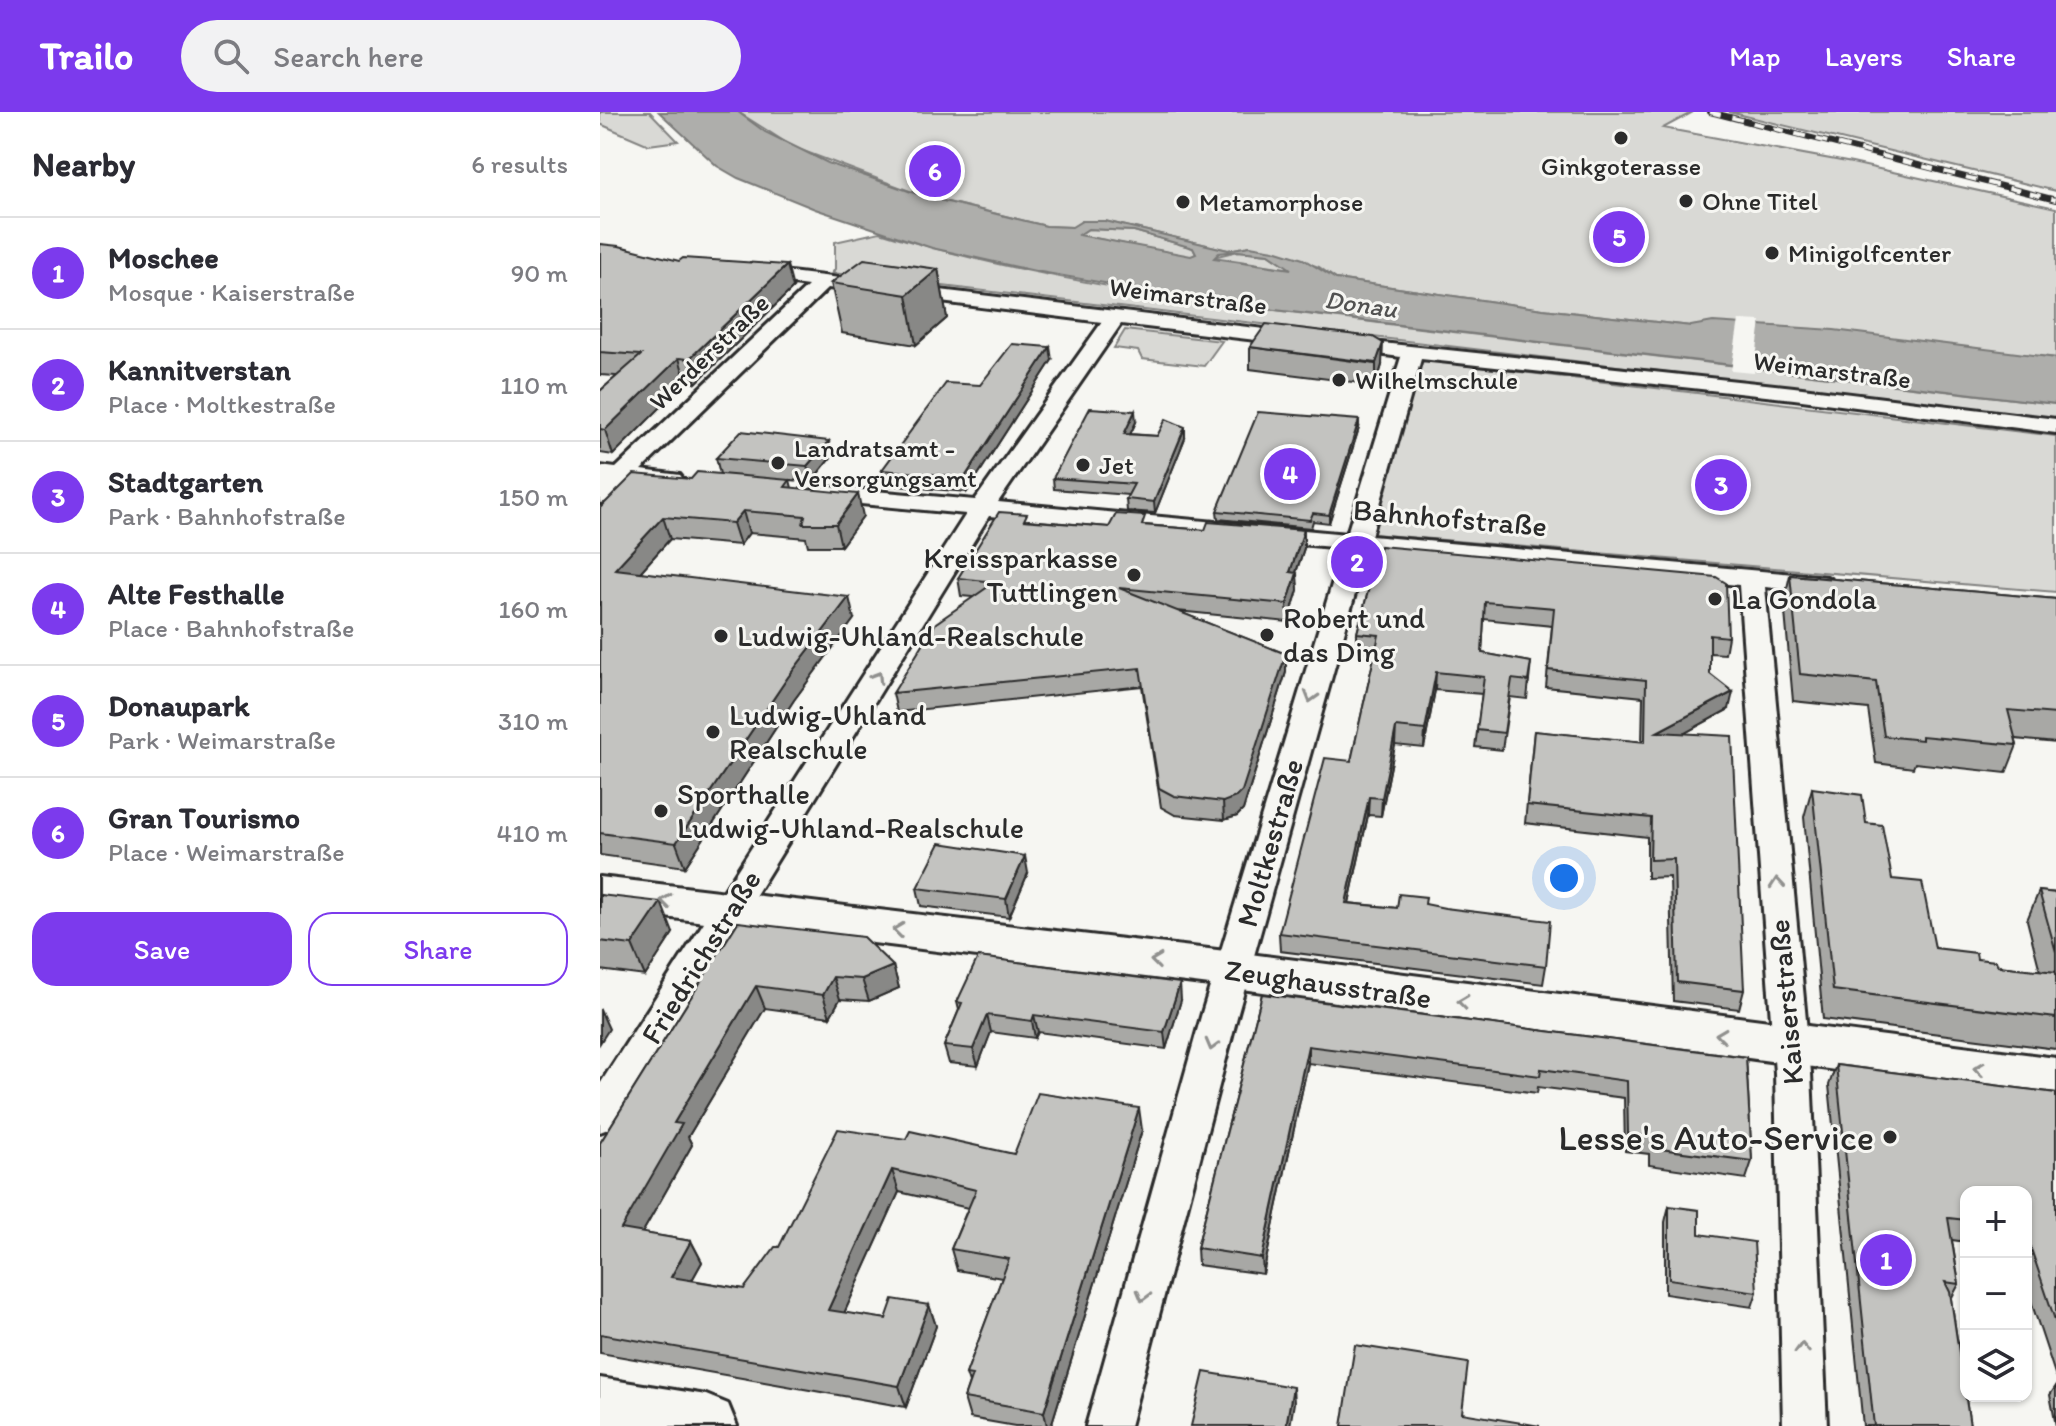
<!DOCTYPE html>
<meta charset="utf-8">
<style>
:root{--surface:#fff;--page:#f2f2f3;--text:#2b2b33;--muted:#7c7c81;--line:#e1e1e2;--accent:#7c3aed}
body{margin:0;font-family:Itim,sans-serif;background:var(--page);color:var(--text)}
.controls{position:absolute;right:24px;bottom:24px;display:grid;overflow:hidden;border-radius:16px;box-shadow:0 2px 6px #0004}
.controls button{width:72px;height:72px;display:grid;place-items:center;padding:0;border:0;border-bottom:2px solid var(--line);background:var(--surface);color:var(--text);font:40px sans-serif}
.you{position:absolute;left:964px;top:766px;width:28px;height:28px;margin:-20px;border:6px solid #fff;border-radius:50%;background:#1a73e8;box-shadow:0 0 0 12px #1a73e833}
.badge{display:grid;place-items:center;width:52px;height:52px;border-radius:50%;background:var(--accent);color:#fff;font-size:26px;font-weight:700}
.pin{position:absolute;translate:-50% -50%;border:4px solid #fff;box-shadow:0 2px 8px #0006}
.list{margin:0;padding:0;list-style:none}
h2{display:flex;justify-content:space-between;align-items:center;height:104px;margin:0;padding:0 32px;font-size:34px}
h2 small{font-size:26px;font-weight:400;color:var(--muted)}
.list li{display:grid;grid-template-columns:52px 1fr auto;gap:24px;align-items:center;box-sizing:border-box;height:112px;padding:0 32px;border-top:2px solid var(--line)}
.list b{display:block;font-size:30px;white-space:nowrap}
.list p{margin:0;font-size:26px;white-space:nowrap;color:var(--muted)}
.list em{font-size:26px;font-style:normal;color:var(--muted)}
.actions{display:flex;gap:16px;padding:24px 32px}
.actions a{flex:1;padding:18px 0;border:2px solid var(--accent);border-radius:24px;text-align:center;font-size:28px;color:var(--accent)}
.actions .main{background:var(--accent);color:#fff}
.icon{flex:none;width:44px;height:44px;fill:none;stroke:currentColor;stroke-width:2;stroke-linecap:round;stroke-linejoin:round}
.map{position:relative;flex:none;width:1456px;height:1314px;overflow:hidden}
header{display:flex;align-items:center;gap:48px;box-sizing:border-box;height:112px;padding:0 40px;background:var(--accent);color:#fff}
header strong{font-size:38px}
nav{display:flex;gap:44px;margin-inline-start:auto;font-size:28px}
.search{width:560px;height:72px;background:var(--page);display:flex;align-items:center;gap:20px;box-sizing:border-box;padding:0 28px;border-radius:44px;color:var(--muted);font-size:30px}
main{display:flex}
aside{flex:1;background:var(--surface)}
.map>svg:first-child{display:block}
.green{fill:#d9d9d5;stroke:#828280;stroke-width:2}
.water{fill:#aeaeab;stroke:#7a7a78;stroke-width:2;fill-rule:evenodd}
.pier{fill:#f6f6f2}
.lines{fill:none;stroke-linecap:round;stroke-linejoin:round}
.street-casing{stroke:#2b2b2b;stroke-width:6}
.secondary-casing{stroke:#2b2b2b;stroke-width:6}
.street{fill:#f6f6f2;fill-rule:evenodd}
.secondary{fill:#f6f6f2;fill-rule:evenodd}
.rail-casing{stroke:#2b2b2b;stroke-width:6}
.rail{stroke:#f6f6f2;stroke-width:4;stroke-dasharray:11;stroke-linecap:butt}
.wall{fill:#a8a8a5;stroke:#2b2b2b;stroke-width:2}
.shaded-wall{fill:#888886;stroke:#2b2b2b;stroke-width:2}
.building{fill:#c3c3c0;stroke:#2b2b2b;stroke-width:2}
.oneway{stroke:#90908e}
.poi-dot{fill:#2b2b2b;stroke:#f6f6f2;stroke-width:3}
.labels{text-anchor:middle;stroke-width:6;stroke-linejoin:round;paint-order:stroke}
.far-poi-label{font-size:26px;fill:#2b2b2b;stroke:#f6f6f2;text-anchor:start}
.far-street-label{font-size:26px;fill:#2b2b2b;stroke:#f6f6f2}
.far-water-label{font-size:26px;font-style:italic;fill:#525251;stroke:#f6f6f2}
.street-label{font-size:30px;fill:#2b2b2b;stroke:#f6f6f2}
.poi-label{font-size:30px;fill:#2b2b2b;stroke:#f6f6f2;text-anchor:start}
.near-poi-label{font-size:36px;fill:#2b2b2b;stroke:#f6f6f2;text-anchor:end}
</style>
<header>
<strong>Trailo</strong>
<div class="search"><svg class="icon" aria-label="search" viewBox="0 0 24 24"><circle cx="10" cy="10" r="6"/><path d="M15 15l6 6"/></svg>Search here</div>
<nav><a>Map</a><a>Layers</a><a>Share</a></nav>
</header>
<main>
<aside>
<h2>Nearby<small>6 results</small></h2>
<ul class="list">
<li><span class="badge">1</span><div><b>Moschee</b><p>Mosque · Kaiserstraße</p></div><em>90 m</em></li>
<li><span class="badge">2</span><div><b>Kannitverstan</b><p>Place · Moltkestraße</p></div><em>110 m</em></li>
<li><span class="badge">3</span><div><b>Stadtgarten</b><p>Park · Bahnhofstraße</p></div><em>150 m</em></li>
<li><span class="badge">4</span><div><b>Alte Festhalle</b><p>Place · Bahnhofstraße</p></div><em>160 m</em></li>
<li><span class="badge">5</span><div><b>Donaupark</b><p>Park · Weimarstraße</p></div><em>310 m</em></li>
<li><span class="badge">6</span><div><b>Gran Tourismo</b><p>Place · Weimarstraße</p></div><em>410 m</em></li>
</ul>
<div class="actions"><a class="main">Save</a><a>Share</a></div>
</aside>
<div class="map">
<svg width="1456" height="1314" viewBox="0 0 1456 1314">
<rect width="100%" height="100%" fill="#f6f6f2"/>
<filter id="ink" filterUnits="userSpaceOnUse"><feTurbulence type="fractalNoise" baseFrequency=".0125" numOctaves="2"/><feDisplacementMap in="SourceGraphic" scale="16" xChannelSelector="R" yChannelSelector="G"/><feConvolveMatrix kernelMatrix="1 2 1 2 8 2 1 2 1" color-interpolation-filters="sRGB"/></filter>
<g filter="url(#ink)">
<!-- green -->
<g class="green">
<path d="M0 0H50L78 29 49 33 0 12Z"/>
<path d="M138 0H1093L1063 16 1252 51 1456 96V246L1146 212 1091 214 943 197 736 167 719 155 650 134 628 138 505 109H482L473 115 446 114 323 84 193 35Z"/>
<path d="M1129 0H1456V79Z"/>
<path d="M488 117 534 119 593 136 596 142 591 145 479 123Z"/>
<path d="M280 120C448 174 628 192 803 214 1020 241 1238 267 1456 292V306L232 161 235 157V130Z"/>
<path d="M638 139 669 142 692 157 613 145Z"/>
<path d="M525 218 622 229 604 254 542 247 538 239 514 236Z"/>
<path d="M821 248 1456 324V480L773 422Z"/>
</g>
<!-- water -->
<path class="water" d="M59 0H138L165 20 228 51 323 84 446 114 472 115 482 109H505L628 138 650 134 674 138 703 147 736 167 943 197 1091 214 1113 210 1234 218 1456 246V292L625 192 435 159 332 136 215 97 138 66 117 54ZM488 117 534 119 593 136 596 142 591 144 479 123ZM638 139 669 142 691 157 614 146 619 141Z"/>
<!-- pier -->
<path class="pier" d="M1139 208 1161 209 1154 261 1131 259Z"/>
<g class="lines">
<!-- street casing -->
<g class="street-casing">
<path id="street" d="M149 155 697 221 707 227 697 233 521 212 398 390 747 422 801 245 737 237 734 233 737 229 744 227 1194 275 1456 307V321L1194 287 821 247 771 424 1227 465 1240 473 1227 481 1165 475 1211 961 1227 1314H1183L1175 961 1139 473 767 439 638 901 530 1314H486L602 901 743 436 389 404 13 1015 0 1020V972L366 402 219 388 207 381 219 374 375 388 502 210 228 176 41 358 80 363 84 368 80 373 27 371 8 389 0 391V354L16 356 208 174 142 165V157Z"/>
</g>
<!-- secondary casing -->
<g class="secondary-casing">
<g id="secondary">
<path d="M0 765 634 840 1456 946V988L634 876 0 797Z"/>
<path d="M0 1266 106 1283 128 1292 137 1314H0Z"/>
</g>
</g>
<!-- street -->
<use href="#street" class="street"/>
<!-- secondary -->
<use href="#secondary" class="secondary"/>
<!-- rail casing -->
<g class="rail-casing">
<path id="rail" d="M1110 0 1456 88"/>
</g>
<!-- rail -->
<use href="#rail" class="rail"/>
</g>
<!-- wall -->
<g class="wall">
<path d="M0 132 193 176 96 271 86 270 13 343 0 341V279L17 264 0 263Z"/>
<path d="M338 157 347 206 316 233 242 221 231 171Z"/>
<path d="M650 235 782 253 776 273 650 257Z"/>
<path d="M452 248 367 380 285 373 282 358 380 273Z"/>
<path d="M536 310 530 322 585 326 555 401 527 399 526 387 529 383 454 377 453 366Z"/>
<path d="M759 316 729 411 713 409 711 416 618 407 617 399Z"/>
<path d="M232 344 211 370 190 368 192 376 263 404 241 434H208L206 426 149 421 140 433 70 427 40 460 254 507 194 588 85 755 0 743V396L91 367 120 362 116 346Z"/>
<path d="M428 408 509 415 546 413 605 418H704V436L696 461 698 478 688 510 577 499 686 542V560L643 698 637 704 624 708 575 703 561 695 542 574 297 600 293 581 373 485 361 484 358 466Z"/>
<path d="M780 434 1128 525 1125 542 1110 541V562L1129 597 1084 621 1144 878 1139 897 1073 889 1070 765 1047 766V725L925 711 934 619 1042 630 1043 585 946 575 952 514 884 507 882 541 931 550 927 587 910 585 902 638 875 635 882 582 835 578 824 636 795 633 781 704 768 703 749 791 797 796 825 792 946 854 943 872 680 839 679 821 751 649 775 541 757 539V521Z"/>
<path d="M1190 463 1456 487V631L1415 627 1417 633 1406 661 1315 651 1313 656 1276 651 1268 597 1193 589 1184 489Z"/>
<path d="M1212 676 1266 711 1292 767 1335 836 1377 847 1398 854 1440 859 1427 808 1439 779 1456 781V937L1223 907 1204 705Z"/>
<path d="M428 761 409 805 321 794 317 776Z"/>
<path d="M0 783 73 821 45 864 0 858Z"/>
<path d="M138 810 293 854 299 876 269 889 240 887 230 905 165 896 88 1025 92 1033 42 1121 91 1129 102 1150 92 1168 144 1177 179 1135 306 1027 414 1042 542 1018 451 1314H415L370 1306 364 1286 369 1271 366 1262 402 1166 357 1158 351 1137 368 1096 299 1080 244 1201 286 1207 329 1193 336 1214 306 1295 0 1241V1031Z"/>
<path d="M662 882 1146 945 1152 1049 1146 1067 1049 1053V1042L1025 1039 1024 986 938 975 937 981 708 951 663 1162 598 1153 597 1136Z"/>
<path d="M581 888 566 937 438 920 435 926 391 920 378 954 349 951 344 934 359 898 357 890Z"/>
<path d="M1236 953 1456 981V1265L1426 1174V1080H1366V1130L1352 1128 1359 1172 1351 1187 1370 1314H1263L1229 973Z"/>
<path d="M1069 1094 1099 1122 1157 1180 1152 1195 1065 1182V1110Z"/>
<path d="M1456 1274V1314L1450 1283Z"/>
</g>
<!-- shaded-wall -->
<g class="shaded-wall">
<path d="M187 153 193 176 96 271 89 247Z"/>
<path d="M338 157 347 206 316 233 307 183Z"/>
<path d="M783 231 782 253 776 273V251Z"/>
<path d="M450 235 452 248 367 380 365 365Z"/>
<path d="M79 246 86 270 13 343 5 318Z"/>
<path d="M535 299 536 310 525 333 524 322Z"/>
<path d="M759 308V316L729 411V403Z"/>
<path d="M585 315V326L555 401 554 390Z"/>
<path d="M229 329 232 344 211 370 207 354Z"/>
<path d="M258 382 263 404 241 434 236 412Z"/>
<path d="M143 399 149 421 140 433 133 411Z"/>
<path d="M63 405 70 427 23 479 15 457Z"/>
<path d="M704 418V436L690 478V460Z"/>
<path d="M697 461 698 478 688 510 687 492Z"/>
<path d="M249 485 254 507 194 588 85 755 76 731 188 565Z"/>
<path d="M686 542V560L643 698 637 704 624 708 623 690Z"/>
<path d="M836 560 835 578 824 636 825 618Z"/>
<path d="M1133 580 1129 597 1054 638 1057 620Z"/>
<path d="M796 615 795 633 781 704 782 686Z"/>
<path d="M769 685 768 703 745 809 746 791Z"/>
<path d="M425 744 428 761 409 805 406 787Z"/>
<path d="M61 790 73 821 45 864 32 833Z"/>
<path d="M293 854 299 876 269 889 262 867Z"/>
<path d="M233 865 240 887 230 905 223 883Z"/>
<path d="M580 871 581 888 566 937 564 920Z"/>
<path d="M156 874 165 896 88 1025 92 1033 32 1139 21 1117 74 1011Z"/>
<path d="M0 897 9 917 0 931Z"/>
<path d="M387 903 391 920 378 954 373 937Z"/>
<path d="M434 903 438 920 435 926 432 909Z"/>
<path d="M708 934V951L663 1162 662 1146Z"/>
<path d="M539 996 542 1018 451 1314H447L444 1300Z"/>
<path d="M292 1058 299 1080 236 1219 228 1198Z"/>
<path d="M91 1129 102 1150 82 1186 71 1165Z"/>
<path d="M329 1193 336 1214 306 1295 299 1274Z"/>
<path d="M693 1275 694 1291 690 1314H686Z"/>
</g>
<!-- building -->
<g class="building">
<path d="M0 132 19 134 79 149 83 146 187 153 89 247 79 246 5 318 0 317V279L41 243 0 240Z"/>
<path d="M264 147 338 157 307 183 231 171Z"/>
<path d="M666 212 773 225 783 231 776 251 650 235Z"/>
<path d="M412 232 450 235 365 365 282 358 346 271 380 273Z"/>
<path d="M490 296 535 299 524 322 557 324 566 307 585 315 554 390 526 387 534 372 453 366Z"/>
<path d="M658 300 759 308 729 403 713 401 710 408 617 399Z"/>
<path d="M141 319 229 329 207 354 116 346Z"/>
<path d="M97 360 190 368 185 375 258 382 236 412H203L205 404 143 399 133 411 63 405 15 457 249 485 188 565 76 731 0 721V396L34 362 91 367Z"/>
<path d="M399 400 427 402 424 408 509 415 516 402 545 404 542 413 605 418 608 410 704 418 690 460 697 461 687 492 519 476 686 542 642 679 636 685 623 690 574 684 559 676 540 556 293 581 336 511 395 470 358 466Z"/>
<path d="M780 434 1116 465 1126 471 1128 525 1110 523V562L1133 580 1057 620 1132 624 1144 878 1077 870 1074 747 1050 748 1051 706 927 693 934 619 1045 630 1046 568 948 558 954 496 885 490 882 541 931 550 928 569 912 567 904 621 877 618 884 565 836 560 825 618 796 615 782 686 769 685 746 791 797 796 799 782 826 785 825 792 845 796 950 809 946 854 679 821 725 646 751 649 779 523 757 521Z"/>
<path d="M1190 463 1456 487V602L1408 598 1417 633 1322 624V628L1284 624 1276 570 1200 562Z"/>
<path d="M1212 676 1262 683 1266 711 1282 713 1292 767 1322 770 1335 836 1376 841 1377 847 1396 849 1398 854 1456 860V906L1233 878Z"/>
<path d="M340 731 425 744 406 787 317 776Z"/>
<path d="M1439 779 1456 781V840Z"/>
<path d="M0 783 61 790 32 833 0 829Z"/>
<path d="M138 810 263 825 293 854 262 867 233 865 223 883 156 874 74 1011 82 1012 21 1117 91 1129 71 1165 144 1177 175 1135H179L238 1017 306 1027 310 1019 414 1042 438 981 539 996 444 1300 364 1286 372 1263 366 1262 409 1147 351 1137 376 1078 292 1058 228 1198 286 1207 293 1187 329 1193 299 1274 0 1222V1031Z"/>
<path d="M378 845 580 871 564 920 434 903 432 909 387 903 373 937 344 934 362 891 357 890Z"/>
<path d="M662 882 1146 945 1152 1049 1053 1036V1025L1028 1022 1027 969 941 957 940 964 708 934 662 1146 597 1136Z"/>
<path d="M1236 953 1456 981V1211L1426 1122V1080H1366V1108L1348 1106 1359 1172 1345 1170 1350 1180 1370 1314H1274Z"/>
<path d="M1069 1094 1099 1098V1122L1154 1130 1157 1180 1069 1167Z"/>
<path d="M755 1233 868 1251 862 1301 940 1314H742Z"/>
<path d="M604 1260 693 1275 686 1314H591Z"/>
</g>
<!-- one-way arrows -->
<defs><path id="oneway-chevron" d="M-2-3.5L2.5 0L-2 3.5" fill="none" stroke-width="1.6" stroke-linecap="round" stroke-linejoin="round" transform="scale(2)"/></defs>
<g class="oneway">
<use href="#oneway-chevron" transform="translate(277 565) rotate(-58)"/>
<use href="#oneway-chevron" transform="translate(711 585) rotate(106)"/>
<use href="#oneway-chevron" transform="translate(1177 771) rotate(-95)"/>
<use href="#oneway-chevron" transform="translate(66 789) rotate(-173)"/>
<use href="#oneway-chevron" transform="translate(298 818) rotate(-173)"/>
<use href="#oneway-chevron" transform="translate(556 849) rotate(-173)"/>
<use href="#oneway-chevron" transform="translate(863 890) rotate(-173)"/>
<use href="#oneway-chevron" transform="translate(1121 923) rotate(-173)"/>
<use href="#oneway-chevron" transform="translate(612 933) rotate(105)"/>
<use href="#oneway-chevron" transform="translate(1379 957) rotate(-173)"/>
<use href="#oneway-chevron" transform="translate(543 1184) rotate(105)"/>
<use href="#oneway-chevron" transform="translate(1202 1236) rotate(-92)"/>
</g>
</g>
<!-- markers -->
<g class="poi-dot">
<circle cx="1021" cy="26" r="8"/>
<circle cx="1086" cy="89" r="8"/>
<circle cx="583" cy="90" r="8"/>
<circle cx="1172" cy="141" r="8"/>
<circle cx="739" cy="268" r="8"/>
<circle cx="178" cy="351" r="8"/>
<circle cx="483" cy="353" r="8"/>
<circle cx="534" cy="463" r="8"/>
<circle cx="1115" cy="487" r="8"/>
<circle cx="667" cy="523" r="8"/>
<circle cx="121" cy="524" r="8"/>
<circle cx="113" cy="620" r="8"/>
<circle cx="61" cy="699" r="8"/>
<circle cx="1290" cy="1025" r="8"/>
</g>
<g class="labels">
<!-- far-poi labels -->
<g class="far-poi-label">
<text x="1021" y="63" text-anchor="middle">Ginkgoterasse</text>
<text x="1102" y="98">Ohne Titel</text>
<text x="599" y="99">Metamorphose</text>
<text x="1188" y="150">Minigolfcenter</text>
<text x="755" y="277">Wilhelmschule</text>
<text x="194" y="345">Landratsamt -<tspan x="194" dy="30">Versorgungsamt</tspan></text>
<text x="499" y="362">Jet</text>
</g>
<!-- far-street labels -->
<g class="far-street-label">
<text transform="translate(588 184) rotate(7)" y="9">Weimarstraße</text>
<text transform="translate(109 240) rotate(-44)" y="9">Werderstraße</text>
<text transform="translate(1232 258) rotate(7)" y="9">Weimarstraße</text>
</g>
<!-- far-water labels -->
<g class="far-water-label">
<text transform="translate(761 192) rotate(8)" y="9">Donau</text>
</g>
<!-- street labels -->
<g class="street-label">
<text transform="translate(850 406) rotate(5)" y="10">Bahnhofstraße</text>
<text transform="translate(670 731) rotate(-74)" y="10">Moltkestraße</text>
<text transform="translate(101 845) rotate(-58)" y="10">Friedrichstraße</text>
<text transform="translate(728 872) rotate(8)" y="10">Zeughausstraße</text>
<text transform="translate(1186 890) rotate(-95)" y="10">Kaiserstraße</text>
</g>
<!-- poi labels -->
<g class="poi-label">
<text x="518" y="456" text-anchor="end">Kreissparkasse<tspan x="518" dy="34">Tuttlingen</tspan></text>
<text x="1131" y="497">La Gondola</text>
<text x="683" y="516">Robert und<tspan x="683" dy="34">das Ding</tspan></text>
<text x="137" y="534">Ludwig-Uhland-Realschule</text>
<text x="129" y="613">Ludwig-Uhland<tspan x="129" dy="34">Realschule</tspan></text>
<text x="77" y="692">Sporthalle<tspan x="77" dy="34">Ludwig-Uhland-Realschule</tspan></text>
</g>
<!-- near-poi labels -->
<g class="near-poi-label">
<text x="1274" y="1038">Lesse's Auto-Service</text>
</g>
</g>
</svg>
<div class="controls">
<button>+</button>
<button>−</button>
<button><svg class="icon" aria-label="layers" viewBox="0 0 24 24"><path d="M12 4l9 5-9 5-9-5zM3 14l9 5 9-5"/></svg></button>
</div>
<div class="you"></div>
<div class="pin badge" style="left:1286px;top:1148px">1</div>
<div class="pin badge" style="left:757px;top:450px">2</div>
<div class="pin badge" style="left:1121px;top:373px">3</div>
<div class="pin badge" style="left:690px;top:362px">4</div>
<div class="pin badge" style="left:1019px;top:125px">5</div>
<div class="pin badge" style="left:335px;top:59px">6</div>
</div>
</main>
